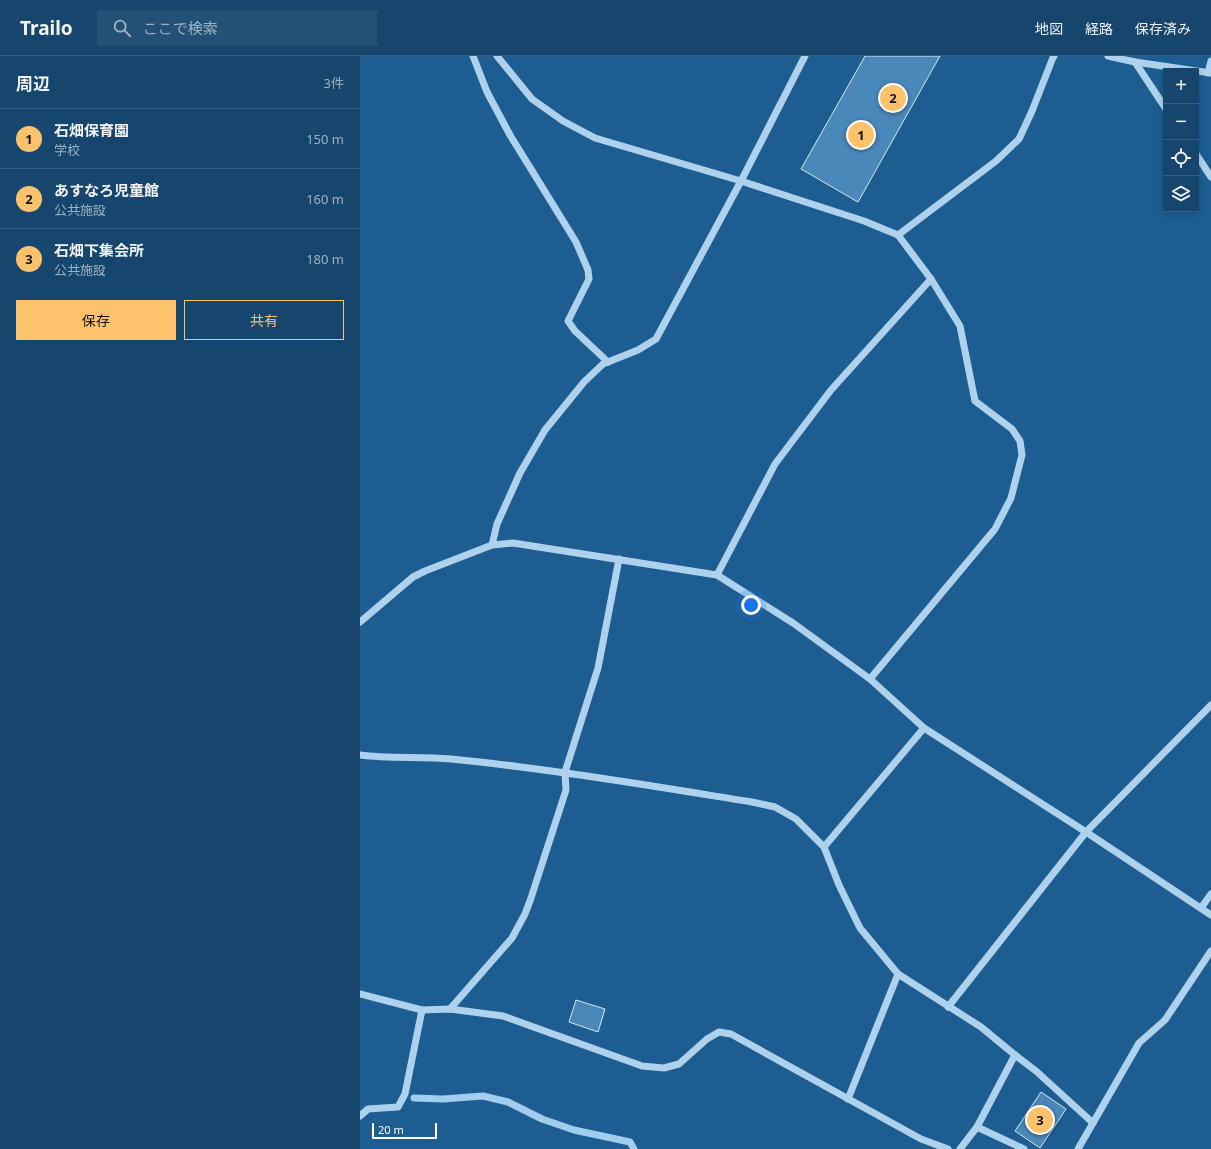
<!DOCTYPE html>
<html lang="ja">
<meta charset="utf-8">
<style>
:root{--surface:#16466d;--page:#235075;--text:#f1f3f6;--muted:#9eb1c2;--line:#355e80;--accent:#fdc36c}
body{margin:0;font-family:"Noto Sans","Noto Sans JP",sans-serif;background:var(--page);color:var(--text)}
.controls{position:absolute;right:12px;top:12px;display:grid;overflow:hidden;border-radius:0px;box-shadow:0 2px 6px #0003}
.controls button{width:36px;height:36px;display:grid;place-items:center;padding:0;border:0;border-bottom:1px solid var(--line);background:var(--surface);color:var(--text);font:20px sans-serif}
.scale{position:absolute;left:12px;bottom:10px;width:65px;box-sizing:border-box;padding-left:4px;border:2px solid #fff;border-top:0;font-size:11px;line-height:14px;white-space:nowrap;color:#fff;-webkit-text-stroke:3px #1d5d91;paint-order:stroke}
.you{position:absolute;left:391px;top:549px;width:14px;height:14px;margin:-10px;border:3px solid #fff;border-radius:50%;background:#1a73e8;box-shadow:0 0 0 6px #1a73e833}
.badge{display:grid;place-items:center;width:26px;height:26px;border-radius:50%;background:var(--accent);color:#111;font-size:13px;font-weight:700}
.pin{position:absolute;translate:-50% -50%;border:2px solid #fff;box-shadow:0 1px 4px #0006}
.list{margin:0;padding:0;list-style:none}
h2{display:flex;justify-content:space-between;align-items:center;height:52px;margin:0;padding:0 16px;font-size:17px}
h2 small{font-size:13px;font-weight:400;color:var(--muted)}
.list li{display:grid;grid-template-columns:26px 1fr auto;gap:12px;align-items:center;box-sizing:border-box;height:60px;padding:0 16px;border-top:1px solid var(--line)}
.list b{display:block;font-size:15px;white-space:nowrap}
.list p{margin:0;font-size:13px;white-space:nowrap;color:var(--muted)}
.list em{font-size:13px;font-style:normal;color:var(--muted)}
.actions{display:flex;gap:8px;padding:12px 16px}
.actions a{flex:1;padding:9px 0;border:1px solid var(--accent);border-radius:0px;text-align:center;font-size:14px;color:var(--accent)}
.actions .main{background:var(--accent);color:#111}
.icon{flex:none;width:22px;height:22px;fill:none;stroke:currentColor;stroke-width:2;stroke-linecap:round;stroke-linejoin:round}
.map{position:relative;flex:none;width:851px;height:1093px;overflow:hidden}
header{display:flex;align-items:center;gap:24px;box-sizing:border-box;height:56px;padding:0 20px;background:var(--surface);border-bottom:1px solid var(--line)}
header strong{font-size:19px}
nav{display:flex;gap:22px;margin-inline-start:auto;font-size:14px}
.search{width:280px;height:36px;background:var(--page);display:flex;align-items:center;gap:10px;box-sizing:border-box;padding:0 14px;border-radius:0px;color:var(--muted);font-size:15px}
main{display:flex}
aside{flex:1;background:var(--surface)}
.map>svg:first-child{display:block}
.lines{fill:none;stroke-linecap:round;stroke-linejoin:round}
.stream{stroke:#a1ceef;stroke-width:7}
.building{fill:#4a88ba;stroke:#d3e9fa}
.minor{stroke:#aed2ee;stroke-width:7}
</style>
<header>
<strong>Trailo</strong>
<div class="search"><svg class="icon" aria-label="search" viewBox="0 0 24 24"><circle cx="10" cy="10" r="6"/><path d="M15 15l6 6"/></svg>ここで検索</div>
<nav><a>地図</a><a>経路</a><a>保存済み</a></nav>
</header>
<main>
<aside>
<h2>周辺<small>3件</small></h2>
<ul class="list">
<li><span class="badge">1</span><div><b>石畑保育園</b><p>学校</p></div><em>150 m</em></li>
<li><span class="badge">2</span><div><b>あすなろ児童館</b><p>公共施設</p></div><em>160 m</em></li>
<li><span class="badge">3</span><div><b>石畑下集会所</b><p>公共施設</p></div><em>180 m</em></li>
</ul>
<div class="actions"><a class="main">保存</a><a>共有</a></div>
</aside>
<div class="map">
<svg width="851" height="1093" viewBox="0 0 851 1093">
<rect width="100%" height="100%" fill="#1d5d91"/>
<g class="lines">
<!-- stream -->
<path class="stream" d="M54 1042 83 1043 123 1040 148 1046 182 1063 214 1074 270 1086 274 1093"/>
</g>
<!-- building -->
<g class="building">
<path d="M505 0H580L498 146 441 113Z"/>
<path d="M216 944 245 953 238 976 209 966Z"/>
<path d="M681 1036 706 1053 680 1092 655 1075Z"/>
</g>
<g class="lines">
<!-- minor -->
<g class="minor">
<path d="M113 0 127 36 150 79 216 186 228 214 229 223 208 265 215 275 248 306"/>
<path d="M137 0 172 43 203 65 235 82 381 125 504 165 538 179 571 223 600 270 615 345 652 373 660 385 662 399 651 442 635 473 510 623"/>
<path d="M748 0 775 6 851 17"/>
<path d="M775 6 806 53"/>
<path d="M848 17 851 5"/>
<path d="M836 98 851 121"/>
<path d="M538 179 636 105 659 83 672 55 692 4 694 0"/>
<path d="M132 489 137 468 160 417 185 374 224 326 243 308 278 294 296 283 381 125 445 0"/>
<path d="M357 519 415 408 471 334 571 223"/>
<path d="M0 566 53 521 65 515 132 489 153 487 357 519 433 567 510 623 564 672 726 776 851 859"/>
<path d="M0 699C30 703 61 700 91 703 192 713 292 730 392 746L415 751 436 763 464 791 479 829 500 872 538 918 621 971 655 999 617 1071 600 1093"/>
<path d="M464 791 564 672"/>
<path d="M841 852 851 838"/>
<path d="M0 938 62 954 90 953 143 960 282 1010 304 1012 319 1008 347 983 359 976 371 978 561 1083 588 1093"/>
<path d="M588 951 726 776 851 649"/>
<path d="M90 953 152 882 165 858 171 842 206 734 205 716 238 612 259 503"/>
<path d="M655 999 676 1015 733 1067"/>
<path d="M488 1043 538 918"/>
<path d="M0 1060 8 1053 38 1051 45 1038 62 954"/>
<path d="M617 1071 664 1093"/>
<path d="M718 1093 779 987 805 964 851 895"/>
</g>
</g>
</svg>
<div class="controls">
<button>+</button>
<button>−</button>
<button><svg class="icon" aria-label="locate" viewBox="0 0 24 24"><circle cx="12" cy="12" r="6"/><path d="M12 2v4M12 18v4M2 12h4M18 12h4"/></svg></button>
<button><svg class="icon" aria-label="layers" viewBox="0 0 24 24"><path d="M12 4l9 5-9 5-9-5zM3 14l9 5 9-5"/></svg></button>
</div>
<div class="scale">20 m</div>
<div class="you"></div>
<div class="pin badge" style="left:501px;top:79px">1</div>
<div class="pin badge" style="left:533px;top:42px">2</div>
<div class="pin badge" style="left:680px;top:1064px">3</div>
</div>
</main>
